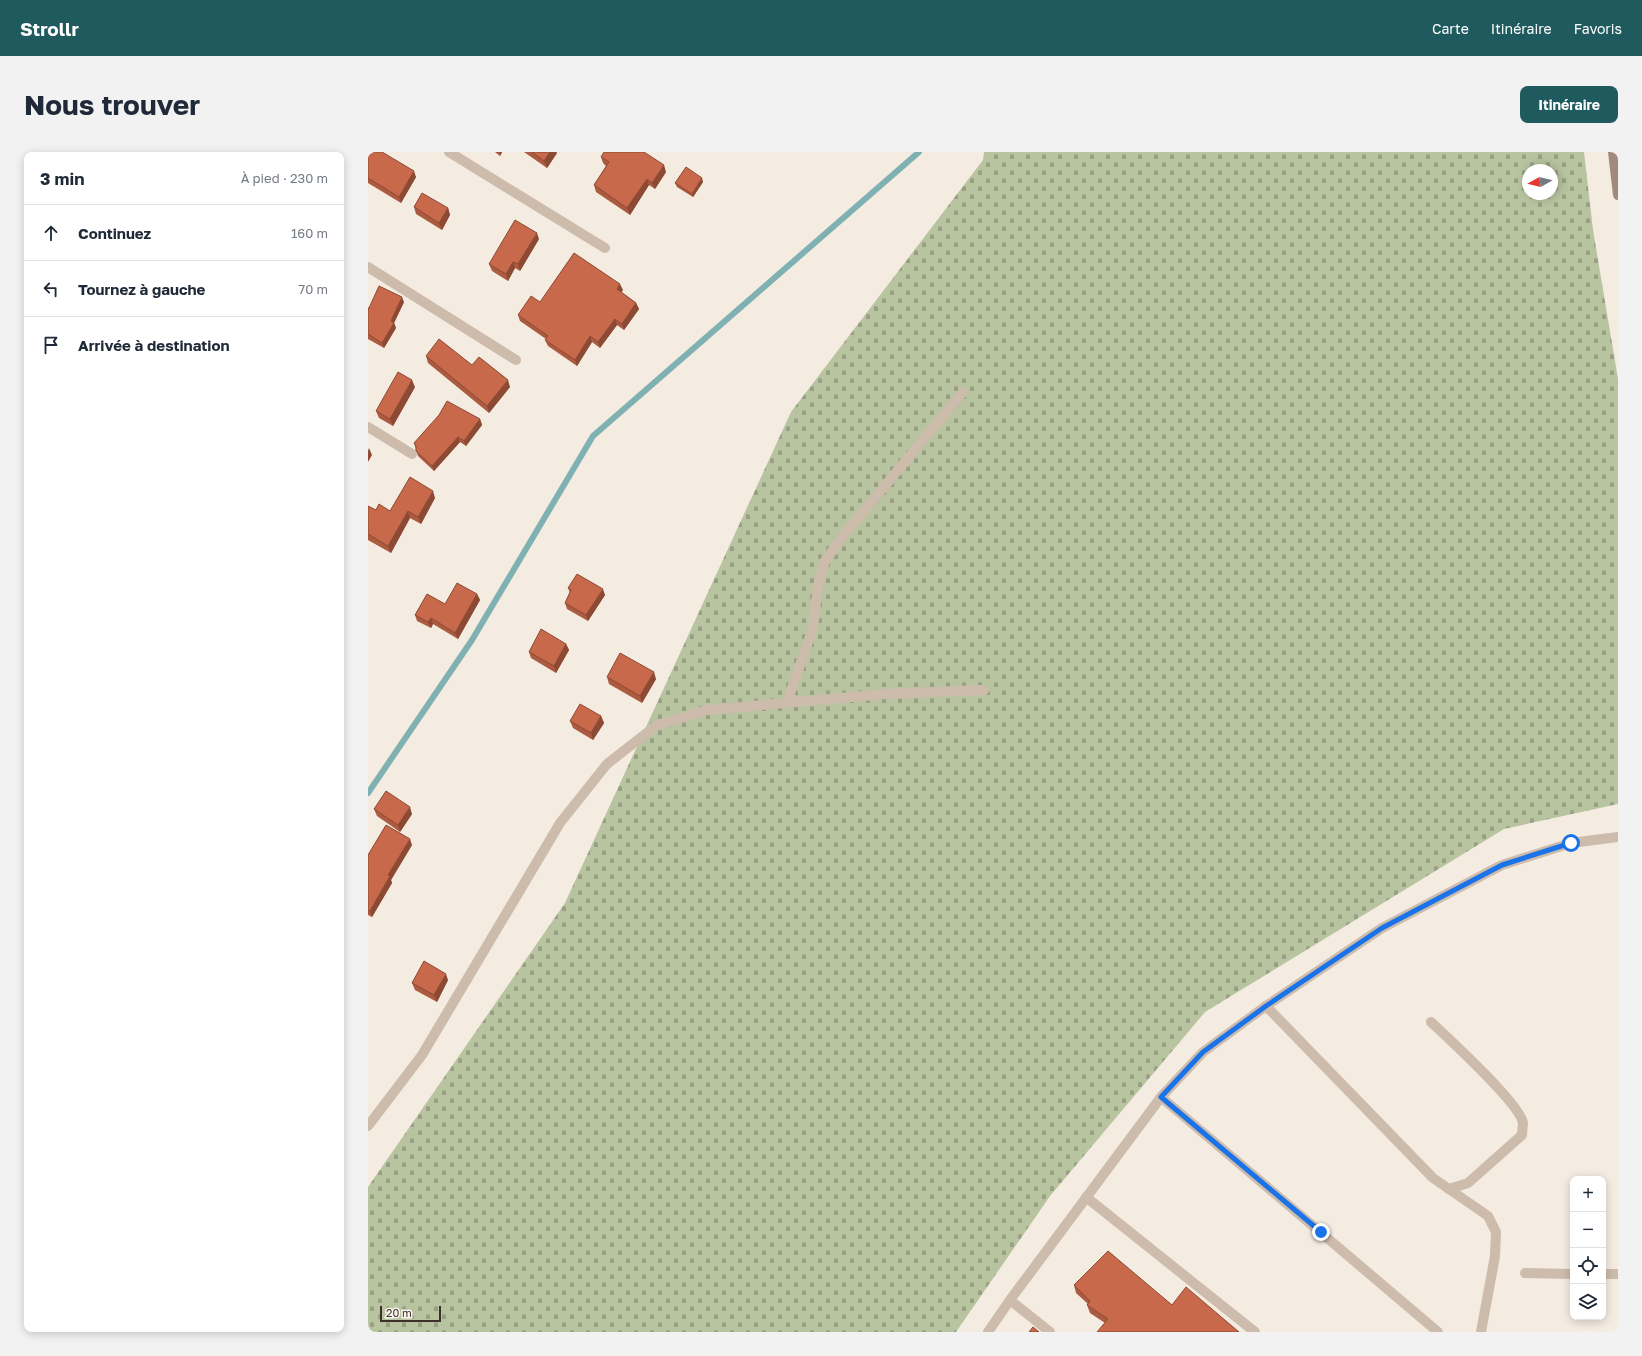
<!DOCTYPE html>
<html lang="fr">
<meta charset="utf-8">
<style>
:root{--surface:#fff;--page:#f2f2f3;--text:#1f2937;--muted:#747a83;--line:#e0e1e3;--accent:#1f5a5e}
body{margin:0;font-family:"Golos Text",sans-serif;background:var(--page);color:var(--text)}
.controls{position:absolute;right:12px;bottom:12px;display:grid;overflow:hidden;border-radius:8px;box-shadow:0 2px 10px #0003}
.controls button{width:36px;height:36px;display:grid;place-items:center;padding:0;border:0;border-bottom:1px solid var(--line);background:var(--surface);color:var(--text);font:20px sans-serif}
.compass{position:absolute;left:1154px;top:12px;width:36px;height:36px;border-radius:50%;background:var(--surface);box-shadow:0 2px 10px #0003;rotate:262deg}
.scale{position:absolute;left:12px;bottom:10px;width:61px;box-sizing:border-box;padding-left:4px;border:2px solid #3b302b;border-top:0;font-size:11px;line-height:14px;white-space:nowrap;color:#3b302b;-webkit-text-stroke:3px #fbf5ee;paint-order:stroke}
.stop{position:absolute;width:12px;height:12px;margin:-9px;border:3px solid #1a73e8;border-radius:50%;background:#fff}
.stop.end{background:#1a73e8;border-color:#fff;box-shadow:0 1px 4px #0008}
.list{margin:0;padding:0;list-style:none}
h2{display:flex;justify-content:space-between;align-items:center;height:52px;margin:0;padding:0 16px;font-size:17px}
h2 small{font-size:13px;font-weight:400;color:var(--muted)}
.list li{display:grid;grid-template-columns:26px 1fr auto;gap:12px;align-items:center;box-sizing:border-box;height:56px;padding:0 16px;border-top:1px solid var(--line)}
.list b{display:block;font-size:15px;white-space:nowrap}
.list em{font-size:13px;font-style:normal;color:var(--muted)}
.icon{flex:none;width:22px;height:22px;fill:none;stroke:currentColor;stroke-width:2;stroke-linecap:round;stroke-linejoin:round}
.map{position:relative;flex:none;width:1250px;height:1180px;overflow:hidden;border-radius:8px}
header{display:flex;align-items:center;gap:24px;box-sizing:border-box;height:56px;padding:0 20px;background:var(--accent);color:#fff}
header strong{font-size:19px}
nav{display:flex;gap:22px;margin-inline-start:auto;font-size:14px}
.intro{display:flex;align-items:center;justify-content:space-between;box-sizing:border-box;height:96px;padding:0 24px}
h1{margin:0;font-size:28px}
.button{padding:10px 18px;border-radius:8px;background:var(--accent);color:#fff;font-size:14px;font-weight:700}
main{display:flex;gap:24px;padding:0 24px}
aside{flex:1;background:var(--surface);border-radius:8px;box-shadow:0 2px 10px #0003}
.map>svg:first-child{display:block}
.cemetery{fill:url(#cemetery-stones);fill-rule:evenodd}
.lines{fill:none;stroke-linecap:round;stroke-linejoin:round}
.stream{stroke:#7fb0b2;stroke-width:6}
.street{stroke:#cdbbac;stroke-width:10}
.secondary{stroke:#a18a7d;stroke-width:10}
.wall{fill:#ac5a40}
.shaded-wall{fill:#8c4a34}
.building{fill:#c8694b;stroke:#8c4a34}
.route{stroke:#1a73e8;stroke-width:5}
</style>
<header>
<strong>Strollr</strong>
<nav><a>Carte</a><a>Itinéraire</a><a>Favoris</a></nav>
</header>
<div class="intro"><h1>Nous trouver</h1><a class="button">Itinéraire</a></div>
<main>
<aside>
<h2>3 min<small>À pied · 230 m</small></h2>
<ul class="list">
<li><svg class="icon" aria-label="ahead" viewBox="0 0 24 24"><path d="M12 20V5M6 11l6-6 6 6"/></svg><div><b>Continuez</b></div><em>160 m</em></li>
<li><svg class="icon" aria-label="left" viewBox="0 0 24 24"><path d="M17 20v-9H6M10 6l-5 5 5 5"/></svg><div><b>Tournez à gauche</b></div><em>70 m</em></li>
<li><svg class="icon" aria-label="arrive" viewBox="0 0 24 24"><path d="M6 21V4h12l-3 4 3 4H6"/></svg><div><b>Arrivée à destination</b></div></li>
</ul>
</aside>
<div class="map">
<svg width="1250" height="1180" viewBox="0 0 1250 1180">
<defs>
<pattern id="cemetery-stones" width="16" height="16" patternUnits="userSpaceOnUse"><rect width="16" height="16" fill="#b8c4a0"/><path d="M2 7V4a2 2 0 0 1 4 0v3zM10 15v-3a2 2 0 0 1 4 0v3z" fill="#97a083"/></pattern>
</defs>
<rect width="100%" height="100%" fill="#f4ebe1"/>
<!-- cemetery -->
<path class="cemetery" d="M616 0H1216L1225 78 1250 227V652L1136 677 837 860 682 1044 588 1180H0V1035L197 751 423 260 615 8ZM1160 18H1184V42H1160Z"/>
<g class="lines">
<!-- stream -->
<path class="stream" d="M0 641 104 488 225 284 551 0"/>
<!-- street -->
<g class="street">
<path d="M81 0 237 96"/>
<path d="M0 115 148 208"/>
<path d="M0 275 44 302"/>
<path d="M419 550 445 476 450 433 457 409 475 384 595 240"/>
<path d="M898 854 1065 1026 1120 1064 1128 1080 1127 1104 1113 1180"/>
<path d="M1063 870C1080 886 1152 952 1155 971 1155 974 1154 979 1154 983L1100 1031 1081 1037"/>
<path d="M793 945 1070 1180"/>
<path d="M0 974 54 903 192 671 239 612 289 573 339 558 518 542 616 538"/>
<path d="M718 1045 887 1180"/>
<path d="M1157 1121 1205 1122"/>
<path d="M1235 1122H1250"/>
<path d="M642 1148 682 1180"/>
<path d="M620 1180 642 1148 793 945 835 900 898 854 1014 776 1134 713 1203 691 1250 685"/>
</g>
<!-- secondary -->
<path class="secondary" d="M1245 0 1250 43"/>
</g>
<!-- wall -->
<g class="wall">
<path d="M0 0 48 25 33 51 0 31Z"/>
<path d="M127 0H134L132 4Z"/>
<path d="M156 0H188L189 1 179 16Z"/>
<path d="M233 5 298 20 287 37 281 33 262 63 228 40 226 33 238 14 235 11Z"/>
<path d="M335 30 325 45 309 35 307 31Z"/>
<path d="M46 55 80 56 82 63 74 78 48 62Z"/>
<path d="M171 87 152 119 147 116 140 129 124 119 121 112Z"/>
<path d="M255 138 253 140 268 151 271 157 256 178 249 173 232 196 224 190 209 214 180 194 177 188 178 187 152 169 150 163 172 150Z"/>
<path d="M36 150 26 171 28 176 16 196 0 187V156Z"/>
<path d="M58 204 104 213 142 235 121 261 60 211Z"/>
<path d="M47 235 25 274 11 266 8 259Z"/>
<path d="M112 267 114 273 98 294 92 290 66 319 50 304 46 291Z"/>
<path d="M67 346 53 372 42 366 23 401 0 388V354L8 358 22 359Z"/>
<path d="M200 436 237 443 220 469 199 457 197 451 202 441Z"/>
<path d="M109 442 112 448 90 487 65 472 63 476 49 469 47 463 77 452Z"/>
<path d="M198 492 201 498 188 521 163 506 161 500Z"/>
<path d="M239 525 288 527 274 551 241 532Z"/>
<path d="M233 564 236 571 225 588 205 576 202 569Z"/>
<path d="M6 657 44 662 32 680 9 664Z"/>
<path d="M44 693 23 728 24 731 4 765 0 763V703Z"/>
<path d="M80 828 69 850 47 838 44 831Z"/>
<path d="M706 1133 804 1153 737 1171 722 1161 719 1153 720 1152 708 1141Z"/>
</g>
<!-- shaded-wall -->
<g class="shaded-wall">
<path d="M131 0H134L132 4Z"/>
<path d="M182 0H188L189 1 179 16 176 9Z"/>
<path d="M296 13 298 20 287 37 284 31Z"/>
<path d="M46 19 48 25 33 51 31 45Z"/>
<path d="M334 26 335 30 325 45 324 42Z"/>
<path d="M279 27 281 33 262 63 259 56Z"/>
<path d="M80 56 82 63 74 78 71 71Z"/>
<path d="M169 81 171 87 152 119 150 112Z"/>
<path d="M145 110 147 116 140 129 138 122Z"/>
<path d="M252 132 255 138 251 143 249 137Z"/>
<path d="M34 145 36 150 26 171 28 176 16 196 14 191 23 169Z"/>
<path d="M268 151 271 157 256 178 254 172Z"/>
<path d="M247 167 249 173 232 196 230 190Z"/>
<path d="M222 184 224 190 209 214 207 208Z"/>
<path d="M44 228 47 235 25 274 22 267Z"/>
<path d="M140 228 142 235 121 261 119 254Z"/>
<path d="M112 267 114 273 98 294 96 289Z"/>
<path d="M90 285 92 290 66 319 64 314Z"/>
<path d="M1 296 4 303 0 310V299Z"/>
<path d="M65 339 67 346 53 372 50 365Z"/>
<path d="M40 359 42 366 23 401 20 394Z"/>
<path d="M235 437 237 443 220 469 218 463Z"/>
<path d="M109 442 112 448 90 487 87 481Z"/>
<path d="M63 466 65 472 63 476 60 470Z"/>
<path d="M198 492 201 498 188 521 186 514Z"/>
<path d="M286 520 288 527 274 551 272 544Z"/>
<path d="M233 564 236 571 225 588 223 581Z"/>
<path d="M42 655 44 662 32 680 30 673Z"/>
<path d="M42 687 44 693 23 728 24 731 4 765 2 759 20 723Z"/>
<path d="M78 822 80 828 69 850 66 843Z"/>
</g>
<!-- building -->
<g class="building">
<path d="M0 0H14L46 19 31 45 0 26Z"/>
<path d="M164 0H182L176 9Z"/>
<path d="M236 0H276L296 13 284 31 279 27 259 56 226 33 241 10 233 5Z"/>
<path d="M318 15 334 26 324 42 307 31Z"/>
<path d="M54 41 80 56 71 71 46 55Z"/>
<path d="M147 68 169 81 150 112 145 110 138 122 121 112Z"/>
<path d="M206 101 252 132 249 137 268 151 254 172 247 167 230 190 222 184 207 208 177 188 180 184 150 163 163 144 172 150Z"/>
<path d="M11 134 34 145 23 169 26 171 14 191 0 182V156H1Z"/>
<path d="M71 187 104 213 111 205 140 228 119 254 58 204Z"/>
<path d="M30 220 44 228 22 267 8 259Z"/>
<path d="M79 249 112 267 96 289 90 285 64 314 48 299V294L46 291 71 263Z"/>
<path d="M42 325 65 339 50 365 40 359 20 394 0 382V354L8 358 11 352 22 359Z"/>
<path d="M209 422 235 437 218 463 197 451 203 438 200 436Z"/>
<path d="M89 431 109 442 87 481 63 466 60 470 47 463 59 442 77 452Z"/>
<path d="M173 477 198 492 186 514 161 500Z"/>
<path d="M252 501 286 520 272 544 239 525Z"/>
<path d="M212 552 233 564 223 581 202 569Z"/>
<path d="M18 639 42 655 30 673 6 657Z"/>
<path d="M18 673 42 687 20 723 22 724 2 759 0 758V703Z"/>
<path d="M56 809 78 822 66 843 44 831Z"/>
<path d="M740 1099 804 1153 818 1135 871 1180H729L740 1167 719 1153 722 1149 706 1133Z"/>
<path d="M665 1175 671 1180H661Z"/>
</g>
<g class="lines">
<!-- route -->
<path class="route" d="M953 1080 793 945 835 900 898 854 1014 776 1134 713 1203 691"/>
</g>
</svg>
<div class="controls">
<button>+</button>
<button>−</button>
<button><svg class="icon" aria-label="locate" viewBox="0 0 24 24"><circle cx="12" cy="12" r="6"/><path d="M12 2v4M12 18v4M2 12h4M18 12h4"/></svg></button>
<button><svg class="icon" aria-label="layers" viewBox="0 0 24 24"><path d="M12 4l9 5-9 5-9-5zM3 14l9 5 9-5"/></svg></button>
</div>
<svg class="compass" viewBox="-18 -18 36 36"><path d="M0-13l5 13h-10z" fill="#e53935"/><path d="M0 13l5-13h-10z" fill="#747a83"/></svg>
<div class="scale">20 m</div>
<div class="stop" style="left:1203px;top:691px"></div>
<div class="stop end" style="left:953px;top:1080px"></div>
</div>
</main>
